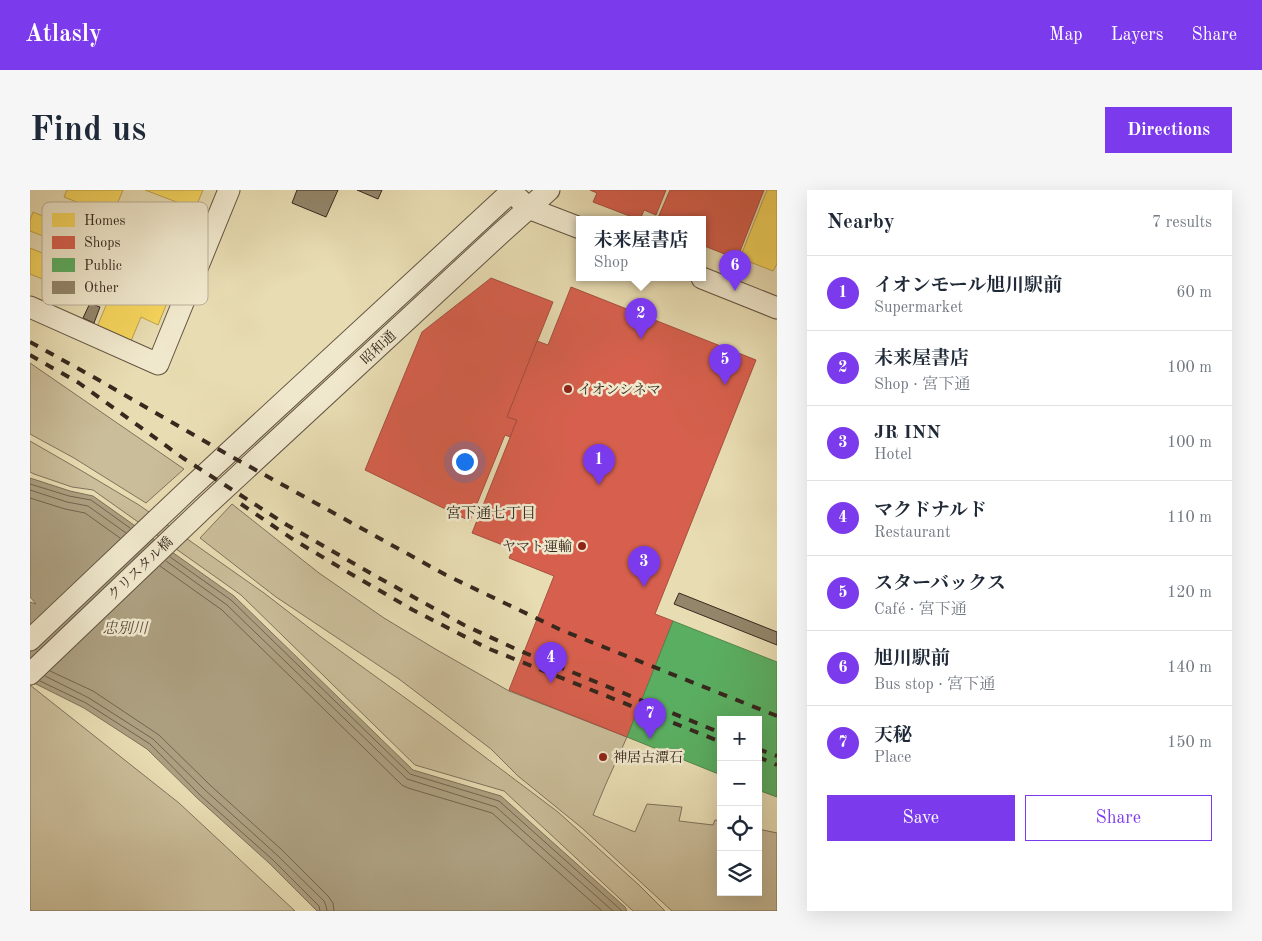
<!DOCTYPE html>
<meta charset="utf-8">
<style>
:root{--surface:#fff;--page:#f6f6f7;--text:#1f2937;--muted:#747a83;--line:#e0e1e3;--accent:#7c3aed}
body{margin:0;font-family:"Old Standard TT","Noto Serif JP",serif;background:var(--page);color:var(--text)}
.controls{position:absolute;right:15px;bottom:15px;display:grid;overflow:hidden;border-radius:0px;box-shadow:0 5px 20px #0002}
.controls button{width:45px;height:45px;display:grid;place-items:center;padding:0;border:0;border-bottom:1px solid var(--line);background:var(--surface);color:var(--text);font:25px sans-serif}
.you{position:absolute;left:434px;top:271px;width:18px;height:18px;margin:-12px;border:4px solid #fff;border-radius:50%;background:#1a73e8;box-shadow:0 0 0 8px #1a73e833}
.badge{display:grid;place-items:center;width:32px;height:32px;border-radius:50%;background:var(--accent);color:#fff;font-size:16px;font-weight:700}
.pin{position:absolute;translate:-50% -41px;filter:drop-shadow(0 1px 2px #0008)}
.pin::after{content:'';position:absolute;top:26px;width:18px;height:15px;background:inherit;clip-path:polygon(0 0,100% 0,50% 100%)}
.popup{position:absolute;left:546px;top:26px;width:130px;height:65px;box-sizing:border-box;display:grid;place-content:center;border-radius:0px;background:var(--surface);filter:drop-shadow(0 1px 4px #0005);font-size:16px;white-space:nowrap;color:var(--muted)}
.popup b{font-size:19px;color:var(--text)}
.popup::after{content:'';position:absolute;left:50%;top:100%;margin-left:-10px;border:10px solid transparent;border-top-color:var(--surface)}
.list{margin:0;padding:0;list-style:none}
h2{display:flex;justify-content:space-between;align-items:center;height:65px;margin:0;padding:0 20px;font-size:21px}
h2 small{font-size:16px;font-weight:400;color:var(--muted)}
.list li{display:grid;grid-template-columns:32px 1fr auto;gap:15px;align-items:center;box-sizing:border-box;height:75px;padding:0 20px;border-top:1px solid var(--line)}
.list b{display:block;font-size:19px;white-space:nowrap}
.list p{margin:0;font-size:16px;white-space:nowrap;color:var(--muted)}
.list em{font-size:16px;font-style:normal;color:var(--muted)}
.actions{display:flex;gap:10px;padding:15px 20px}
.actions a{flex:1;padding:11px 0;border:1px solid var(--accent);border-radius:0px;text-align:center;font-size:18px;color:var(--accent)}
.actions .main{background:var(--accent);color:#fff}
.icon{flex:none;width:28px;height:28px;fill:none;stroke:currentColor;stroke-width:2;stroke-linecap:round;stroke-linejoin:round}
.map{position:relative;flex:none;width:747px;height:721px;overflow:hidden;border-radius:0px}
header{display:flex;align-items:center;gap:30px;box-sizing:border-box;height:70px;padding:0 25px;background:var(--accent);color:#fff}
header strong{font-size:24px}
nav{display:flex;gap:28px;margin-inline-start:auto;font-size:18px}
.intro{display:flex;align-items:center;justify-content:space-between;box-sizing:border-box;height:120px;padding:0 30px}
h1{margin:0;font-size:35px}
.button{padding:12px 22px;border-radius:0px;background:var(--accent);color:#fff;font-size:18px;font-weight:700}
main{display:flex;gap:30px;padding:0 30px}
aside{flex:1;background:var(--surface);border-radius:0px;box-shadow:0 5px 20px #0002}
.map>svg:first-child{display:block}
.green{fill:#cabd99;stroke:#80725c}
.water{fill:#ac9f80;stroke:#7d6f59}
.homes{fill:#f6d55c;stroke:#bda149}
.shops{fill:#d6604d;stroke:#a64f3f}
.public{fill:#5aae61;stroke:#50864d}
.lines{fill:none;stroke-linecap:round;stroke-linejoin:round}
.shore{stroke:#72644f;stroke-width:1}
.building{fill:#93866b;stroke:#37281e}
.minor-casing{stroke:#635543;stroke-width:23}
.minor{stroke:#f0e8cd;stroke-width:21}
.rail{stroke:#37281e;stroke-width:4;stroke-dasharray:9 9;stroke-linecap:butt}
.poi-dot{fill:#8f2418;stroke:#f0e8cd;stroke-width:2}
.labels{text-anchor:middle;stroke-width:5;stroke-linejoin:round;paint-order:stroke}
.street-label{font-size:14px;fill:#37281e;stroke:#f0e8cd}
.poi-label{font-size:14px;fill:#37281e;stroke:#f0e8cd;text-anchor:start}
.neighbourhood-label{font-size:15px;fill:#37281e;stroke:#f0e8cd}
.water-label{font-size:15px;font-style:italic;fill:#5a4c3b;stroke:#f0e8cd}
.key{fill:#f0e8cd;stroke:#b8ae98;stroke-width:1}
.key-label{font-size:14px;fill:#37281e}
</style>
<header>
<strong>Atlasly</strong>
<nav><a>Map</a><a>Layers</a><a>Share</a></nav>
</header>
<div class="intro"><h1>Find us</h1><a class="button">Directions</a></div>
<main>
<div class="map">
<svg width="747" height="721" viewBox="0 0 747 721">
<rect width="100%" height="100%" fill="#e8dcb2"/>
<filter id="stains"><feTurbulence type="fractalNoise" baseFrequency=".004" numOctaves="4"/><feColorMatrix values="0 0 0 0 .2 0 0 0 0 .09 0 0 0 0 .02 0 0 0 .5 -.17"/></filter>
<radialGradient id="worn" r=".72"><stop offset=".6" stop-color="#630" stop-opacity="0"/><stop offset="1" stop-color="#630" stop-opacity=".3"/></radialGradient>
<!-- green -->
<g class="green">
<path d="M0 173 154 279 116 313 44 268 0 244Z"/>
<path d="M0 251 52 281 109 315 234 403 291 447 403 528 528 622 609 695 635 721H603L474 601 385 575 211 405 63 300 42 297 4 284 0 282Z"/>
<path d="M202 314 289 383 354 428 407 460 479 501 597 547 575 596 563 625 605 642 617 614 652 617 649 631 683 635 685 630 691 631V702H728V639L747 643V721H642L552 638 488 586 461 559 369 489 246 407 170 348Z"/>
<path d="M0 495 149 613 265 721H0Z"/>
</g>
<!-- water -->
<path class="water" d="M0 288 40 301 63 306 204 406 383 580 471 606 595 717 597 721H287L239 673 167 608 117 559 54 518 0 491V412L6 414 0 407Z"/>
<!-- homes -->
<g class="homes">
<path d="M37 0H93L82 26 34 7Z"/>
<path d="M115 0H173L165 19Z"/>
<path d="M737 0H747V74L743 81 710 68Z"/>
<path d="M3 22 20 29 13 46 0 41V30Z"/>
<path d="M0 58 77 89 68 111 0 84Z"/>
<path d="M88 87 139 108 128 135 111 127 101 151 67 137Z"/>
</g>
<!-- shops -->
<g class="shops">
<path d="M560 0H636L626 25 614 20 610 30 563 12 567 3Z"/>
<path d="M640 0H734L707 69 672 55V30H627Z"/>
<path d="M461 88 523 112 477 227 487 230 480 247 475 245 440 331 335 280 392 142Z"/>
<path d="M541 97 726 170 625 424 643 431 597 547 479 500 524 386 479 368 483 359 442 343 487 230 477 227 507 151 518 155Z"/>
</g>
<!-- public -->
<path class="public" d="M643 431 747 472V607L728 600V530H691V585L597 547Z"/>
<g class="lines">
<!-- shore -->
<g class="shore">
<path d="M0 294 39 306 61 310 100 338"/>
<path d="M0 300 37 312 58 316 96 343"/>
<path d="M0 308 35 319 55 323 90 348"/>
<path d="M140 367 201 410 380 584 469 611 592 721"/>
<path d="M136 371 197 415 377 589 466 617 583 721"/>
<path d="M130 376 192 420 372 595 378 598 462 623 572 721"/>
<path d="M20 481 63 501 129 545 180 595 252 660 298 706 303 713 304 721"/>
<path d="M15 486 59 508 123 549 175 600 247 665 294 711 296 716 297 721"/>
<path d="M10 491 56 513 120 554 170 605 243 670 289 716 290 721"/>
</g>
</g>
<!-- building -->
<g class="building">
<path d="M267 0H308L296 27 262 13Z"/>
<path d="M327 0H352L348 9Z"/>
<path d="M60 113 70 117 64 133 53 128Z"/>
<path d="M649 403 747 442V455L644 414Z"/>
</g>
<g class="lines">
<!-- minor casing -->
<g class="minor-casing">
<g id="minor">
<path d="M489 9 498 18 550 38"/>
<path d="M672 88 747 118"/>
<path d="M0 117 128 174 199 0"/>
<path d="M0 450 158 300 483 0"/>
<path d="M0 484 177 315 472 42 519 0"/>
</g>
</g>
<!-- minor -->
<use href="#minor" class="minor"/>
<!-- rail -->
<g class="rail">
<path d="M0 152 67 189 195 263 416 385 531 440 747 526"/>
<path d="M0 165 49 193 153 268 257 335 342 384 434 435 488 460 691 543"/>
<path d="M211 314 264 350 316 381 383 420 457 458 691 552"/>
<path d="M728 559 747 566"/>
<path d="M728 567 747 575"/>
</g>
</g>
<!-- markers -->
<g class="poi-dot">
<circle cx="538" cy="199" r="5"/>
<circle cx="552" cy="356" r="5"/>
<circle cx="573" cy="567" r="5"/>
</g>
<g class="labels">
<!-- street labels -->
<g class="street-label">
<text transform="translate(348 157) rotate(-43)" y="5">昭和通</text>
<text transform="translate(110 378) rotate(-44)" y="5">クリスタル橋</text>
</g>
<!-- poi labels -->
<g class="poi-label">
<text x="548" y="204">イオンシネマ</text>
<text x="542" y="361" text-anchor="end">ヤマト運輸</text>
<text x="583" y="572">神居古潭石</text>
</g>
<!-- neighbourhood labels -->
<g class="neighbourhood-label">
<text x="461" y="328">宮下通七丁目</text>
</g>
<!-- water labels -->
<g class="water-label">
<text x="95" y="443">忠別川</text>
</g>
</g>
<!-- legend -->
<rect x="12" y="12" width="166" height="103" rx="8" class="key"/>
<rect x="22" y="23" width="23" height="14" fill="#f6d55c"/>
<rect x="22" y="46" width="23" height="13" fill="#d6604d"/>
<rect x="22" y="68" width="23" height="14" fill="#5aae61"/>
<rect x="22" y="91" width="23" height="13" fill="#93866b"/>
<g class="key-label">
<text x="54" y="35">Homes</text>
<text x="54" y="57">Shops</text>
<text x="54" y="80">Public</text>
<text x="54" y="102">Other</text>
</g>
<rect width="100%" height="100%" filter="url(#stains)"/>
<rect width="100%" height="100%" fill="url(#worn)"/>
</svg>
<div class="controls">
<button>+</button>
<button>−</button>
<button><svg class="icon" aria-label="locate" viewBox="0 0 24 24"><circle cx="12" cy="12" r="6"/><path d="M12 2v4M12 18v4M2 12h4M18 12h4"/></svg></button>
<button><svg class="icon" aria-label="layers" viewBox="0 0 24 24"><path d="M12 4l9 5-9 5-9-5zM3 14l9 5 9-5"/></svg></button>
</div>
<div class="you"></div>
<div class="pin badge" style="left:569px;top:295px">1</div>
<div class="pin badge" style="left:611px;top:149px">2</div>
<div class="popup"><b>未来屋書店</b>Shop</div>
<div class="pin badge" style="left:614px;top:397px">3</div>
<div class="pin badge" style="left:521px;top:493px">4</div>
<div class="pin badge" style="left:695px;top:195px">5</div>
<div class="pin badge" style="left:705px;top:101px">6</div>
<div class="pin badge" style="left:620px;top:549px">7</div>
</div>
<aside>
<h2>Nearby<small>7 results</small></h2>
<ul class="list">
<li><span class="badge">1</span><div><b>イオンモール旭川駅前</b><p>Supermarket</p></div><em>60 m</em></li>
<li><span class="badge">2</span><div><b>未来屋書店</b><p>Shop · 宮下通</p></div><em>100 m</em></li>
<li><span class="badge">3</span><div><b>JR INN</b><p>Hotel</p></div><em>100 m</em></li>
<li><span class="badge">4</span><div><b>マクドナルド</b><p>Restaurant</p></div><em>110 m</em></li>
<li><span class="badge">5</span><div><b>スターバックス</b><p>Café · 宮下通</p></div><em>120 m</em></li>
<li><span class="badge">6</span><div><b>旭川駅前</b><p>Bus stop · 宮下通</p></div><em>140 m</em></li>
<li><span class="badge">7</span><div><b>天秘</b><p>Place</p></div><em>150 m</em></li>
</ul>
<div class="actions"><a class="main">Save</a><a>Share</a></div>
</aside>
</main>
